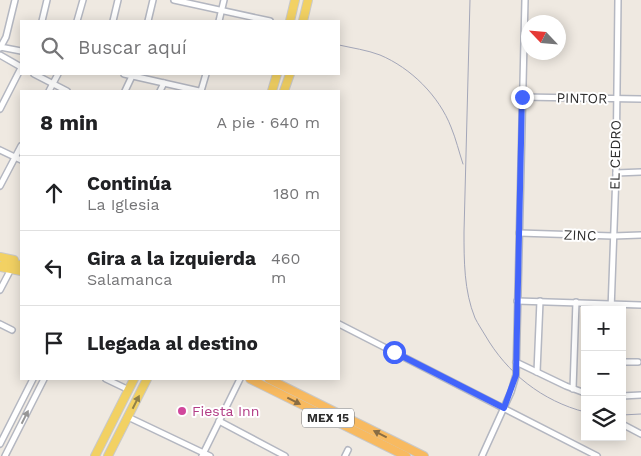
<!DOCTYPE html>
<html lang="es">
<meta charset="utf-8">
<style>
:root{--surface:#fff;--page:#f6f6f6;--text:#202124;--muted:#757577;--line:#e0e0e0}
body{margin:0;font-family:"Work Sans",sans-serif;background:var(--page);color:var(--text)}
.controls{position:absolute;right:15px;bottom:15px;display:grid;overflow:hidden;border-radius:0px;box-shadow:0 2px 12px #0003}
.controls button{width:45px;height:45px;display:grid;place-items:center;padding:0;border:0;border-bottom:1px solid var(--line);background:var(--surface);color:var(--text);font:25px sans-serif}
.compass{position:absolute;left:521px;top:15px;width:45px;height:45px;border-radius:50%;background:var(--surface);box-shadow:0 2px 12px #0003;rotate:296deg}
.stop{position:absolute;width:15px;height:15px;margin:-11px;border:4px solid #4264fb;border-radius:50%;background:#fff}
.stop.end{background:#4264fb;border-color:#fff;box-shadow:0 1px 5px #0008}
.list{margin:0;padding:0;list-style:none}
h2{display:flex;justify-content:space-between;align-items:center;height:65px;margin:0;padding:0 20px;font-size:21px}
h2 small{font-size:16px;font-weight:400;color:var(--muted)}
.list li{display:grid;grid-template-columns:32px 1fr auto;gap:15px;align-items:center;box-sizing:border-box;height:75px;padding:0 20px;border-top:1px solid var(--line)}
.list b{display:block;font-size:19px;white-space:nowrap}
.list p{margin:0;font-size:16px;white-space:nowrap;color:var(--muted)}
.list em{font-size:16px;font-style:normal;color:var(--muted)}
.icon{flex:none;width:28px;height:28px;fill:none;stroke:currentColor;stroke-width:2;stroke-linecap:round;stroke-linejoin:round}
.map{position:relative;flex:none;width:641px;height:456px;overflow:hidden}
.search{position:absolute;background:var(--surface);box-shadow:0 2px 12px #0003;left:20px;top:20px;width:320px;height:55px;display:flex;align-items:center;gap:12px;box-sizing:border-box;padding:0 18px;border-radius:0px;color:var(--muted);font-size:19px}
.panel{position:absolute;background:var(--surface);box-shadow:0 2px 12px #0003;left:20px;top:90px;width:320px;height:290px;border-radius:0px}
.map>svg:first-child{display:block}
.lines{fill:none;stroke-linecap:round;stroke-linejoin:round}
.minor-casing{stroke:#b4b7c1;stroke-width:8}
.primary-casing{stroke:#c9c9c9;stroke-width:10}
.trunk-casing{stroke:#c9c9c9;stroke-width:10}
.minor{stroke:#fff;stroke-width:5}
.primary{stroke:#f2d163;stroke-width:8}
.trunk{stroke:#f8ba60;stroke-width:8}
.rail{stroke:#a3a6b8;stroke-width:1}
.oneway{fill:#896d44}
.oneway2{fill:#908048}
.oneway3{fill:#969696}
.route{stroke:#4264fb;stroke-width:6}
.hotel-dot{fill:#d1479c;stroke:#fff;stroke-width:2}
.labels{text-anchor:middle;stroke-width:4;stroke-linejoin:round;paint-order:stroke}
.shield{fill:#fff;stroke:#6d6d6d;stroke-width:1}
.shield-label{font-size:12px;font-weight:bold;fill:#2e2e2e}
.street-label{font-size:14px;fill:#2e2e2e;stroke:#fff}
.hotel-label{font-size:14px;fill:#b23c85;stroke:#fff;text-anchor:start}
</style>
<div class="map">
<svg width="641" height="456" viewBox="0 0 641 456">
<rect width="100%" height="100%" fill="#efe9e1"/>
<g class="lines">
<!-- minor casing -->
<g class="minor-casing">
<g id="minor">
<path d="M174 0 270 21"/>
<path d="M42 21 47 0"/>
<path d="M77 21 83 0"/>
<path d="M113 21 118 0"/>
<path d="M148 21 153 0"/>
<path d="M219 21 224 0"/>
<path d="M0 47 21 51"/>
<path d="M0 48 6 37 15 0"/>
<path d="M0 55 21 67"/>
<path d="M34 74 67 91"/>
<path d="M124 74 199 91"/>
<path d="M49 91 58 74"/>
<path d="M125 91 133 74"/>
<path d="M160 91 164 83"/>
<path d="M201 91 206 74"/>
<path d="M522 97 641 99"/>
<path d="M0 109 21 68"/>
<path d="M0 150 21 160"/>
<path d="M616 173 641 172"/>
<path d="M0 186 21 146"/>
<path d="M519 233 613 236 641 235"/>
<path d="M0 290 11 269"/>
<path d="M517 301 641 305"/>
<path d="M611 310 616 173 618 0"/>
<path d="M0 324 12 330"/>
<path d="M339 324 597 456"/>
<path d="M516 362 566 386 585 393"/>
<path d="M622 362H638"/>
<path d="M537 372 540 301"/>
<path d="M106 379 129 390"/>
<path d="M573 389 576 302"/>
<path d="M622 396 641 395"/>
<path d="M128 417 210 456"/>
<path d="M219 421 285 456"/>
<path d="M622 424 641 434"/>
<path d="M0 444 33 379"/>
<path d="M5 456 44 379"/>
<path d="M202 456 240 379"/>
<path d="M345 456 348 450"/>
<path d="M482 456 511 392 516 375 525 0"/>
</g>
</g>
<!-- primary casing -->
<g class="primary-casing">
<g id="primary">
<path d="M290 21 295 0"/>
<path d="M303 21 308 0"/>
<path d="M272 91 277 74"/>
<path d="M284 91 290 74"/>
<path d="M0 257 14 260"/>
<path d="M0 266 8 263 21 265"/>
<path d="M0 267 21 271"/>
<path d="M95 456 134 379"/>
<path d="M108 456 147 379"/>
</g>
</g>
<!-- trunk casing -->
<g class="trunk-casing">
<g id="trunk">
<path d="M250 379 406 456"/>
<path d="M269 379 424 456"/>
</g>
</g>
<!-- minor -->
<use href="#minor" class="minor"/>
<!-- primary -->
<use href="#primary" class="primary"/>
<!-- trunk -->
<use href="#trunk" class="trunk"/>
<!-- rail -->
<g class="rail">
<path d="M470 0 464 232C464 261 464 291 475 318 478 324 482 330 485 335 507 373 542 401 585 412"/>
<path d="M339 45C352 48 367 50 380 55 411 68 439 96 451 127 456 139 459 152 463 164"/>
<path d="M622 415 641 414"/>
</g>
</g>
<!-- one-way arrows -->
<defs><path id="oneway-solid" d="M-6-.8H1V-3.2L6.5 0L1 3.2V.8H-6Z" transform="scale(1.25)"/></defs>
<g class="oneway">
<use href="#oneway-solid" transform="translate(294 401) rotate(27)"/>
<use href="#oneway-solid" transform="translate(380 434) rotate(-153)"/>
</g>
<use class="oneway2" href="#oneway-solid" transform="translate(136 402) rotate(-63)"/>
<use class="oneway3" href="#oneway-solid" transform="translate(25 417) rotate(-63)"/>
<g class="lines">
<!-- route -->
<path class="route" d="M394 352 504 408 516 375 522 97"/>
</g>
<!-- markers -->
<circle class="hotel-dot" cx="182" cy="411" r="5"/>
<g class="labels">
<!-- shield labels -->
<rect class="shield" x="302" y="408.5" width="52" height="19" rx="4"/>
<g class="shield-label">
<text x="328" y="422">MEX 15</text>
</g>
<!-- street labels -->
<g class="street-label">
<text transform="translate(582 98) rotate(1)" y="5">PINTOR</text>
<text transform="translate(615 155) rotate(-89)" y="5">EL CEDRO</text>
<text transform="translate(580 235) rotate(2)" y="5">ZINC</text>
</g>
<!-- hotel labels -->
<g class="hotel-label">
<text x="192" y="416">Fiesta Inn</text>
</g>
</g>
</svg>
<div class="controls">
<button>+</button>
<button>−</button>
<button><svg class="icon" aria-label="layers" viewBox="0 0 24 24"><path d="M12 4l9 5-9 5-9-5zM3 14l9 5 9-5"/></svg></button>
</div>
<svg class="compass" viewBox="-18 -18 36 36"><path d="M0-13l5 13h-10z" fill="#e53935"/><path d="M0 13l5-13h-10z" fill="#757577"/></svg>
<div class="stop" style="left:394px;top:352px"></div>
<div class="stop end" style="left:522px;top:97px"></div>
<div class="search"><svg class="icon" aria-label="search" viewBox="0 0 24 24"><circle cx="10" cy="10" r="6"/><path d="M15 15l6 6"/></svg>Buscar aquí</div>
<section class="panel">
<h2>8 min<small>A pie · 640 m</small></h2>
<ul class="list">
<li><svg class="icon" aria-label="ahead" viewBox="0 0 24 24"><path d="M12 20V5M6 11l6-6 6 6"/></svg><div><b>Continúa</b><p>La Iglesia</p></div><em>180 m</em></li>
<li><svg class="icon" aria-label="left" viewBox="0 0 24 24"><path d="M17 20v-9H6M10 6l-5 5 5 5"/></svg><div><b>Gira a la izquierda</b><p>Salamanca</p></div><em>460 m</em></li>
<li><svg class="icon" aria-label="arrive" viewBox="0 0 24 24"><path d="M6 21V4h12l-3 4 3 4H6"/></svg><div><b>Llegada al destino</b></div></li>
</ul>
</section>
</div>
